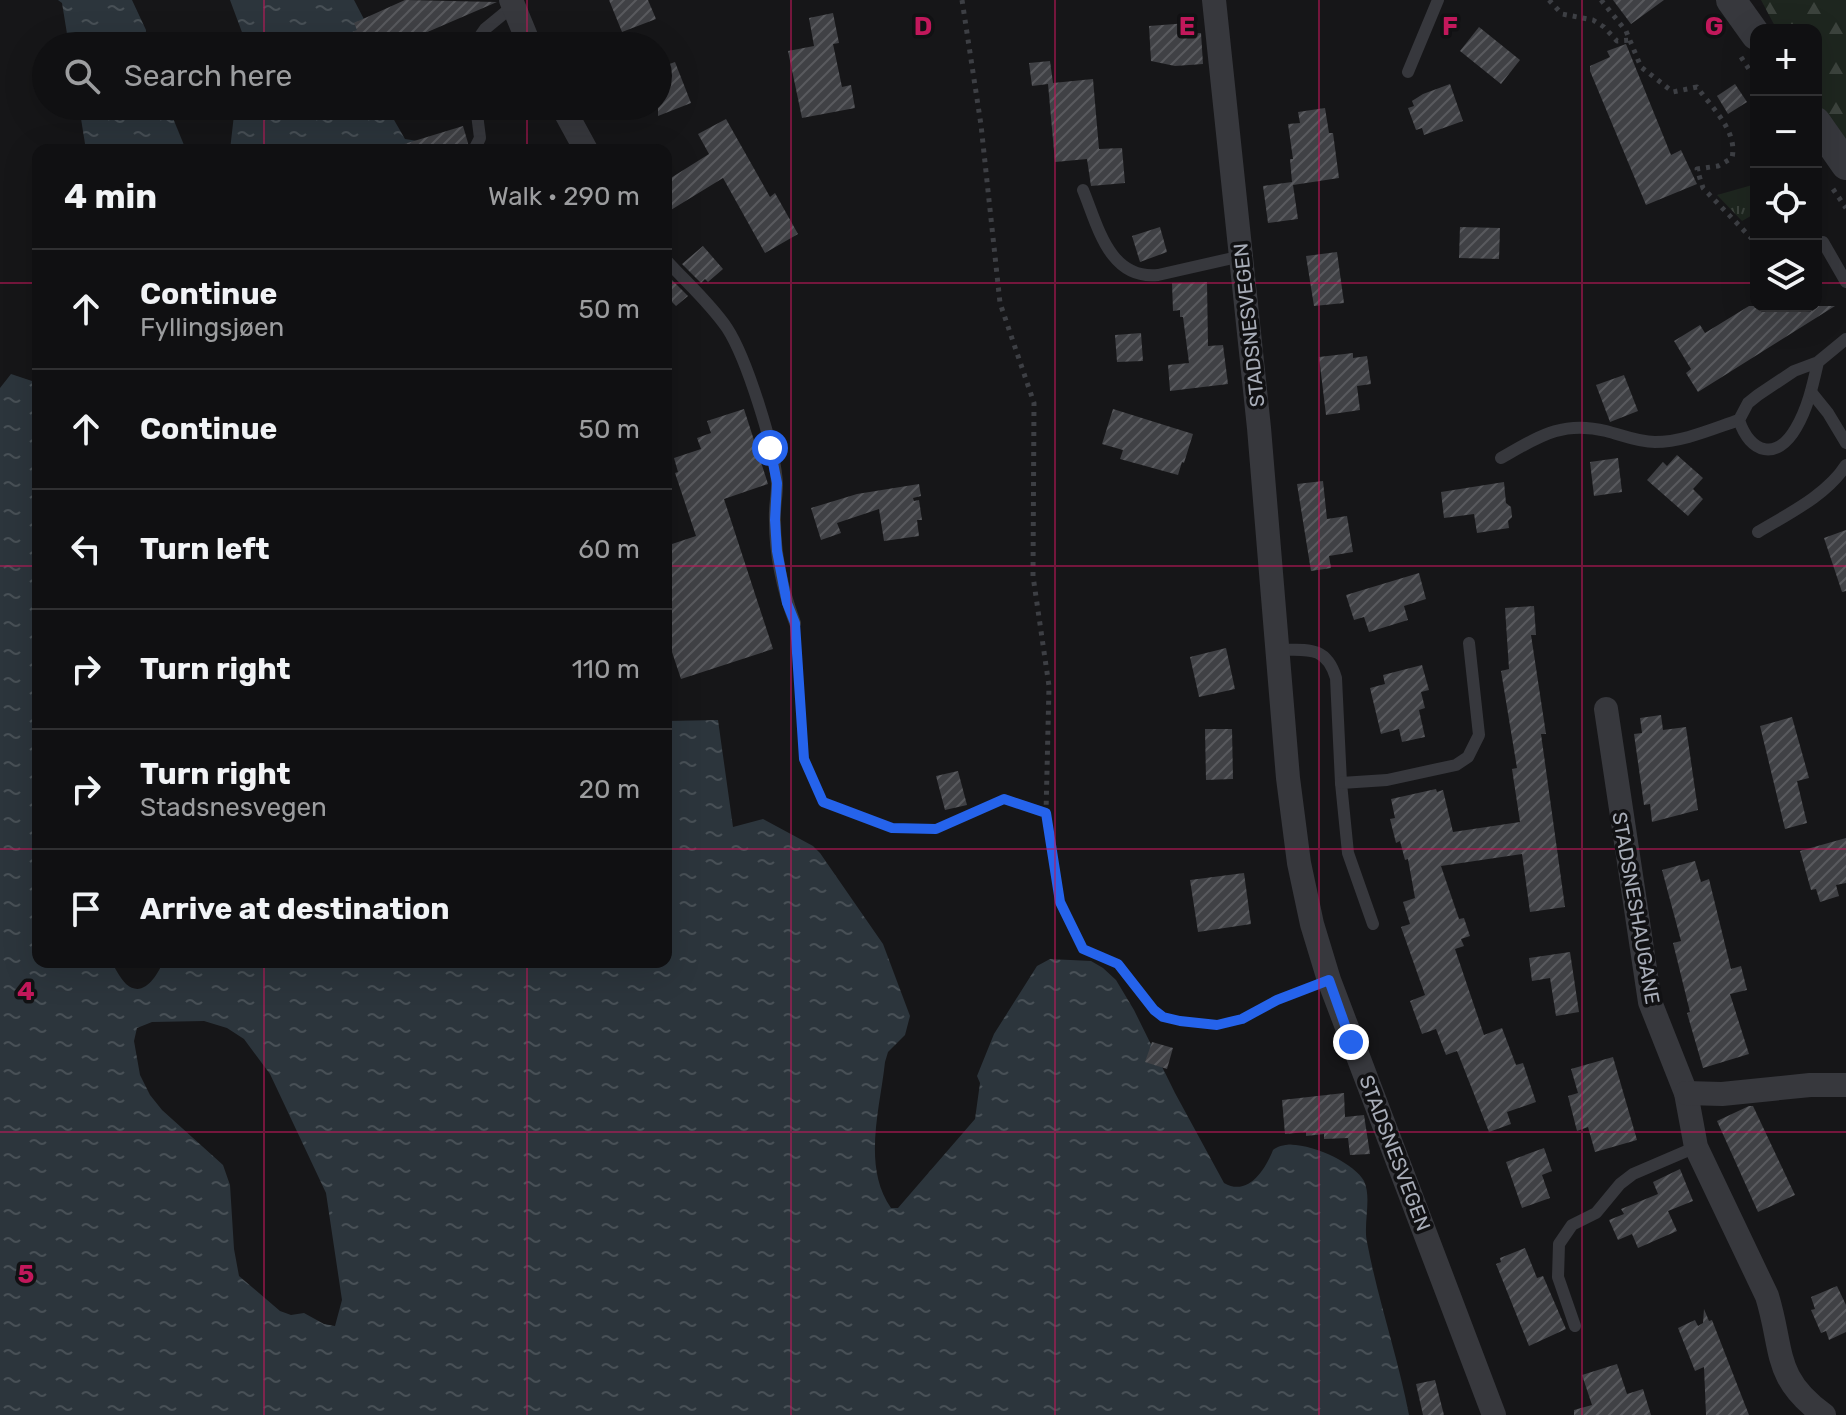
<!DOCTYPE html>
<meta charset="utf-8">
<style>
:root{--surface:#101012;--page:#19191b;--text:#f1f3f6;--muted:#9c9d9f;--line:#303032}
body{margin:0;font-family:Rubik,sans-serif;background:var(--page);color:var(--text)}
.controls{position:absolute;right:24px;top:24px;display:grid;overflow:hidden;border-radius:16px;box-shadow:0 8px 32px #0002}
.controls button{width:72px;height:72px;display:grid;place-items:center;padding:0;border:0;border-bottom:2px solid var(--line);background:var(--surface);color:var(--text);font:40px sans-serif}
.stop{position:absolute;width:24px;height:24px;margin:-18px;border:6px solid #2563eb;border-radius:50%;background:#fff}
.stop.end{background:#2563eb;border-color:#fff;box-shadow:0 2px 8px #0008}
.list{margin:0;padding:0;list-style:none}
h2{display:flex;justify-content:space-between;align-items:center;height:104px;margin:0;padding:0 32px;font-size:34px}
h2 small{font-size:26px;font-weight:400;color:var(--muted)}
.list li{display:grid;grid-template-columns:52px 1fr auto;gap:24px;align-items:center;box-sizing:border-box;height:120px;padding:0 32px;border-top:2px solid var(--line)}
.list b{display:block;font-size:30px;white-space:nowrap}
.list p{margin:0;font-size:26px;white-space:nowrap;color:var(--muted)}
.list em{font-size:26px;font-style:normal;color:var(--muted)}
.icon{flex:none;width:44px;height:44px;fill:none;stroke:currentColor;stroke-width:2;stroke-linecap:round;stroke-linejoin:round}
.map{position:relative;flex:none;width:1846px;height:1415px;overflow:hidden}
.search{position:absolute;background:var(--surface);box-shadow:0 8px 32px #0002;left:32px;top:32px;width:640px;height:88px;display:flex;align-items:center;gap:20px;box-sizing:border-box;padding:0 28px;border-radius:44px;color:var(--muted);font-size:30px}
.panel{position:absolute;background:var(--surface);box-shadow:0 8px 32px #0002;left:32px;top:144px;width:640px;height:824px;border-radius:16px}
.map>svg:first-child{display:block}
.forest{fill:url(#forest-firs)}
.park{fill:url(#park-tufts)}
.water{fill:url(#water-ripples);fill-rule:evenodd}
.building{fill:url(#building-hatch)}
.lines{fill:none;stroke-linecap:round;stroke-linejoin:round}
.path{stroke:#3d3f44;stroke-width:5;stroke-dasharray:4 6;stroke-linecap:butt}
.service{stroke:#37383d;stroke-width:12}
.minor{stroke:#37383d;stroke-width:24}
.tertiary{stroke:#37383d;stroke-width:30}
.route{stroke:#2563eb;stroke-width:10}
.grid{fill:none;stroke:#c2185b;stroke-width:2;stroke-opacity:0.55}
.labels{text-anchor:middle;stroke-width:7;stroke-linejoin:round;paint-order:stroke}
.street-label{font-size:20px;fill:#a8adb8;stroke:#111113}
.grid-label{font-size:26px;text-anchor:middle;font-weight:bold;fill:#c2185b;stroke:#111113;stroke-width:7;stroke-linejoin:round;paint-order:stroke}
</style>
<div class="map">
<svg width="1846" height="1415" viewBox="0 0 1846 1415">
<defs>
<pattern id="forest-firs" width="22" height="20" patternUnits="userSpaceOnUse" patternTransform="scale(2)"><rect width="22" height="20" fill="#1e261f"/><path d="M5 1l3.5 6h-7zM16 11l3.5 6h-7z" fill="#3c433d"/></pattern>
<pattern id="park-tufts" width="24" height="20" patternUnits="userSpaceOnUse" patternTransform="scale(2)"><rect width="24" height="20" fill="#1e261f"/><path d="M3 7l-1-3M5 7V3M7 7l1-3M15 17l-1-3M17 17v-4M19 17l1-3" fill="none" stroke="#3c433d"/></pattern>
<pattern id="water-ripples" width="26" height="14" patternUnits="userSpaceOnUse" patternTransform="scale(2)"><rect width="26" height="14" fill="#2c353c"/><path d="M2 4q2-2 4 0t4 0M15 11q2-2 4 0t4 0" fill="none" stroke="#485056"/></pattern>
<pattern id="building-hatch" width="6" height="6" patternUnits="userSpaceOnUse" patternTransform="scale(2)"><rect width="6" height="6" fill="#404145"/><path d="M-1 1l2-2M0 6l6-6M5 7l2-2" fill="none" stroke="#595a5e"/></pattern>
</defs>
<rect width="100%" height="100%" fill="#161618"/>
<!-- forest -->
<path class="forest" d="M1761 0H1846V156L1816 101V30H1777Z"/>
<!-- park -->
<path class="park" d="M1756 184V213L1742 221 1717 195Z"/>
<!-- water -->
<g class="water">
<path d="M58 0H132L146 30 145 46H69L62 3Z"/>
<path d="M230 0H354L366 23 357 46H242L243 35Z"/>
<path d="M79 106H168L186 150H86Z"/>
<path d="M235 106H386L405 139 424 142 427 150H230Z"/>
<path d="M11 374 38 383V962H111C116 969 120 978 126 984 143 999 157 976 163 962H666V845L669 844 666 721 718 720 733 827 763 819 813 846 820 853 883 944 910 1016 905 1035 888 1052 885 1062C880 1109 862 1166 891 1208H898L975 1119 980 1083 977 1076 994 1034 1037 966 1050 959 1091 961 1103 968 1116 980 1134 1010 1175 1093 1224 1183C1248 1197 1265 1170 1273 1150 1292 1133 1353 1160 1364 1181 1372 1198 1363 1224 1367 1242 1378 1300 1398 1357 1409 1415H0V388ZM204 1021 227 1028 244 1039 270 1074 326 1193 342 1300 335 1326 324 1324 304 1313 291 1315 280 1311 239 1276 234 1249 230 1185 223 1165 162 1110 150 1095 140 1075 134 1041 137 1028 152 1022Z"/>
</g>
<!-- building -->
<g class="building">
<path d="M405 0 497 2 395 46H320L357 30 354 23Z"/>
<path d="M609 0H648L656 19 622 32Z"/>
<path d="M1613 0H1664L1631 24Z"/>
<path d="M833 13 839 43 833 44 842 87 851 85 855 108 802 118 788 51 814 46 809 18Z"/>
<path d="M1188 23V34L1201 33 1203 64 1175 66 1151 61 1149 26Z"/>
<path d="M1479 27 1520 60 1501 84 1460 51Z"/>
<path d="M1626 44 1671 155 1681 150 1697 184 1646 205 1590 71V66L1610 57 1607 51Z"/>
<path d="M1050 61 1053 83 1093 79 1099 149 1122 148 1125 183 1091 186 1087 159 1055 162 1048 84 1032 86 1029 63Z"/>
<path d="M675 62 691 103 658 116V68Z"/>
<path d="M1450 84 1463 121 1424 135 1422 128 1416 130 1408 108 1414 106 1412 101 1423 94Z"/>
<path d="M1735 84 1747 102 1728 114 1717 96Z"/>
<path d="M1325 108 1329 133H1333L1339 178 1293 185 1298 219 1268 223 1263 186 1292 182 1290 159H1293L1288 124 1300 123 1298 112Z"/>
<path d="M726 119 770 197 775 193 798 234 765 253 723 178 666 213V181L709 154 698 134Z"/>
<path d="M463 126 468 143 466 148 458 150H402L401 145Z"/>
<path d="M1160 227 1167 252 1140 262 1132 236Z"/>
<path d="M1460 227 1500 228 1499 259 1459 258Z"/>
<path d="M703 246 723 269 708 282 705 279 701 283 682 264Z"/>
<path d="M1337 252 1344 303 1314 306 1306 256Z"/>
<path d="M669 277 688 296 676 306 666 296V280Z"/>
<path d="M1207 282 1208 346 1223 345 1228 384 1170 391 1168 365 1189 363 1183 317H1180V310L1173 311 1172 283Z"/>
<path d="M1749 306H1835L1698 392 1686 373 1691 369 1674 341 1700 325 1705 333Z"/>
<path d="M1141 333 1143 361 1117 362 1115 335Z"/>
<path d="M1353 353V358L1367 356 1371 384 1357 386 1360 410 1326 415 1319 357Z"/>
<path d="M1624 375 1638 411 1610 422 1596 385Z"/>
<path d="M744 409 768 484 724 499 773 649 681 679 666 634V546L696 536 675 473 678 472 674 458 701 449 697 438 711 433 707 421Z"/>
<path d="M1113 409 1193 434 1184 463 1182 462 1178 475 1120 459 1123 450 1102 444Z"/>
<path d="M1677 455 1703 478 1693 489 1703 499 1688 516 1647 480 1663 462 1667 466Z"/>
<path d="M1618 458 1622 492 1594 496 1590 462Z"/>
<path d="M1323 481 1327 519 1347 516 1353 552 1329 556 1331 568 1311 571 1297 484Z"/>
<path d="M1504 482 1506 503 1511 507 1512 517 1508 521 1509 528 1477 533 1474 514 1444 518 1441 492Z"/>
<path d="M919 484 921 496 913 498 914 501 919 500 922 520H917L919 536 884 541 879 509 837 523 841 533 821 540 811 508 857 494Z"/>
<path d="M1846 530V591L1842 592 1824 538Z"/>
<path d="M1419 573 1426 599 1404 606 1408 620 1369 632 1364 617 1354 620 1346 595Z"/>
<path d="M1534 606 1536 635H1531L1546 734H1541L1565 907 1530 912 1522 854 1441 866 1459 919 1464 918 1470 936 1461 939 1464 946 1455 949 1484 1035 1502 1028 1516 1065 1523 1063 1536 1102 1507 1112 1511 1124 1489 1132 1457 1051 1446 1055 1436 1029 1422 1034 1410 1001 1425 995 1401 927 1410 924 1403 902 1415 898 1408 859 1405 860 1400 841 1396 843 1390 819 1395 818 1391 799 1436 789 1437 792 1443 790 1453 832 1520 822 1512 769 1517 768 1501 671 1509 669 1505 608Z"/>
<path d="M1226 648 1235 689 1199 697 1190 657Z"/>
<path d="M1422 665 1429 690 1421 692 1425 708 1419 710 1425 737 1402 742 1399 729 1381 734 1370 688 1385 684 1383 675Z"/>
<path d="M1661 715 1663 730 1686 727 1698 810 1652 822 1650 804 1644 805 1634 734 1642 733 1640 718Z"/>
<path d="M1792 717 1809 778 1797 781 1807 823 1785 829 1760 726Z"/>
<path d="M1205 729H1232L1233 779 1206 780Z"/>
<path d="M958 771 967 805 945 810 936 776Z"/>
<path d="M1846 838V883L1836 885 1839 896 1820 902 1816 889 1811 890 1800 851Z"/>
<path d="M1695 861 1701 882 1709 879 1731 969 1741 966 1747 990 1730 994 1749 1054 1703 1068 1687 1013 1690 1012 1673 943 1681 941 1662 870Z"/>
<path d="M1244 873 1251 924 1198 932 1190 880Z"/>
<path d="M1570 952 1579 1012 1556 1016 1550 978 1532 981 1529 958Z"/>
<path d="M1152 1042 1173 1048 1167 1069 1145 1062Z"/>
<path d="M1613 1057 1637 1140 1595 1152 1588 1127 1577 1131 1568 1096 1578 1093 1571 1069Z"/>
<path d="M1344 1093 1345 1117 1364 1115 1370 1154 1350 1155 1348 1138 1324 1139V1134L1306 1136V1132L1285 1134 1282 1100Z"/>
<path d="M1749 1106H1753L1795 1195 1758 1212 1717 1121Z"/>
<path d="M1544 1148 1552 1171 1542 1175 1550 1198 1522 1208 1506 1162Z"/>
<path d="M1680 1169 1693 1201 1668 1211 1677 1231 1638 1248 1632 1234 1618 1240 1609 1220 1624 1214 1621 1209 1658 1194 1653 1182Z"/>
<path d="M1525 1248 1537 1278 1543 1276 1566 1329 1529 1346 1496 1264 1501 1262 1500 1258Z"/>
<path d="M1837 1286 1846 1305V1332L1829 1340 1826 1331 1821 1333 1811 1310 1815 1309 1811 1297Z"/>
<path d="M1704 1309 1709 1321 1712 1320 1749 1415H1706L1704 1367 1695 1371 1678 1328 1695 1320 1698 1326 1703 1323Z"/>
<path d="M1617 1364 1627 1394 1643 1389 1651 1415H1574V1410L1592 1405 1582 1375Z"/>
<path d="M1435 1380 1444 1415H1423L1416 1384Z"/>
</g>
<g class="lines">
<!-- path -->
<g class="path">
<path d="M962 0 981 125 1000 303 1034 403 1033 576 1049 686 1046 813 1060 902 1083 949 1118 964 1154 1010 1163 1017 1180 1021 1217 1025 1242 1019 1277 1000 1309 988"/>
<path d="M1549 0 1562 14 1593 20 1604 27 1617 41 1630 40"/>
<path d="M1601 0 1626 31 1641 67 1673 92 1697 87C1712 108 1738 131 1732 158L1718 166 1697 169 1703 188 1756 243"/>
<path d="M1741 57 1756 80"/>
<path d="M1833 189 1846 208"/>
<path d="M796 639 804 759 823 802 892 828 936 829 1004 799 1046 813"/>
</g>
<!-- service -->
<g class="service">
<path d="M473 46 485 29 513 6"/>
<path d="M1408 72 1438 0"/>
<path d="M474 150 480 138 476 106"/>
<path d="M1083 190C1098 226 1109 280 1158 275L1242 256"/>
<path d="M1823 242 1846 282"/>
<path d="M666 260C686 282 710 303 727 328 746 357 776 450 777 485 777 497 774 509 775 521 775 555 783 591 795 623"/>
<path d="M1818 362C1813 384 1808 408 1796 428 1777 461 1750 454 1739 420L1748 403 1758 395 1794 371 1818 362 1846 339"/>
<path d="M1811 392 1828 413 1846 443"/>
<path d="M1501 458C1538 437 1562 420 1606 431 1622 435 1638 442 1655 442 1683 442 1712 429 1739 420"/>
<path d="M1758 532C1788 514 1827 495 1846 465"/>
<path d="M1278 650C1307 650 1326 645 1336 678L1341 783 1348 853 1373 924"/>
<path d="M1341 783 1387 780 1456 765 1468 757 1479 735 1469 643"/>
<path d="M1575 1326 1558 1277 1559 1244 1572 1225 1596 1213 1620 1184 1633 1174 1696 1147"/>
</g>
<!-- minor -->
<g class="minor">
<path d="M511 0 530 46"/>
<path d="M1214 0 1259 428 1288 778 1299 863 1312 924 1329 980 1494 1415"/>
<path d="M562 106 586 150"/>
<path d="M1606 709 1650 1002 1686 1093 1696 1147 1767 1296C1784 1351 1772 1377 1824 1415"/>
<path d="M1686 1093 1722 1094 1810 1085H1846"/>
</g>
<!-- tertiary -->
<g class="tertiary">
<path d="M1731 0 1756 35"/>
<path d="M1816 122 1846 165"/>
</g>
</g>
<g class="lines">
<!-- route -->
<path class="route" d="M770 448 777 483 775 520 777 551 787 603 795 623 804 759 823 802 892 828 936 829 1004 799 1046 813 1060 902 1083 949 1118 964 1154 1010 1163 1017 1180 1021 1217 1025 1242 1019 1277 1000 1329 980 1351 1042"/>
</g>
<!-- grid -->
<path class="grid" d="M264 0V46M527 0V46M791 0V1415M1055 0V1415M1319 0V1415M1582 0V1415M264 106V150M527 106V150M0 283H38M666 283H1756M1816 283H1846M0 566H38M666 566H1846M0 849H38M666 849H1846M264 962V1415M527 962V1415M0 1132H1846"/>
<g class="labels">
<!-- street labels -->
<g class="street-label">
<text transform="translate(1249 325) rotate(-96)" y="7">STADSNESVEGEN</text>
<text transform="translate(1636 908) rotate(80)" y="7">STADSNESHAUGANE</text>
<text transform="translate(1395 1153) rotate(69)" y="7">STADSNESVEGEN</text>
</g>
</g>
<g class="grid-label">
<text x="923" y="35">D</text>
<text x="1187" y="35">E</text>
<text x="1450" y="35">F</text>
<text x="1714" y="35">G</text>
<text x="26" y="1000">4</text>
<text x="26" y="1283">5</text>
</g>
</svg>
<div class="controls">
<button>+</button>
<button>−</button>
<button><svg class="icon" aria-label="locate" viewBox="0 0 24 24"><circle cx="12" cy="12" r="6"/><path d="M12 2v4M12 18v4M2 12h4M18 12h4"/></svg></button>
<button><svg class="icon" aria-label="layers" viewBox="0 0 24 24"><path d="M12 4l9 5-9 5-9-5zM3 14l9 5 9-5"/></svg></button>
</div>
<div class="stop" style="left:770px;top:448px"></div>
<div class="stop end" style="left:1351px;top:1042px"></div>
<div class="search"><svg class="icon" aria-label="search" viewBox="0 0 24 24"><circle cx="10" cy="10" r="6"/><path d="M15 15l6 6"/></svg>Search here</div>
<section class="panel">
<h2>4 min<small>Walk · 290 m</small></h2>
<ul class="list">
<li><svg class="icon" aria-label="ahead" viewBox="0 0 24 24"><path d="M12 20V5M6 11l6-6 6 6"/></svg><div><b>Continue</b><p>Fyllingsjøen</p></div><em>50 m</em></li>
<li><svg class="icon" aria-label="ahead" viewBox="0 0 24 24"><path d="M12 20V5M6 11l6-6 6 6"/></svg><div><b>Continue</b></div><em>50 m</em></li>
<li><svg class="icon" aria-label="left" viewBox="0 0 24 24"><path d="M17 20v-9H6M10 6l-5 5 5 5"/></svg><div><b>Turn left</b></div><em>60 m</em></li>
<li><svg class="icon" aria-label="right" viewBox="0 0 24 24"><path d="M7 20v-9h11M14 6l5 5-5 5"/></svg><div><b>Turn right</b></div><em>110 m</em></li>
<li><svg class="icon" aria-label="right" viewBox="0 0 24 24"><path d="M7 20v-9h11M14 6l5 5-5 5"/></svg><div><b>Turn right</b><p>Stadsnesvegen</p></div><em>20 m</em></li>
<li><svg class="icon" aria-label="arrive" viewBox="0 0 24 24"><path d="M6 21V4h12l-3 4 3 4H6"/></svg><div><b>Arrive at destination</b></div></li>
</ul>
</section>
</div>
